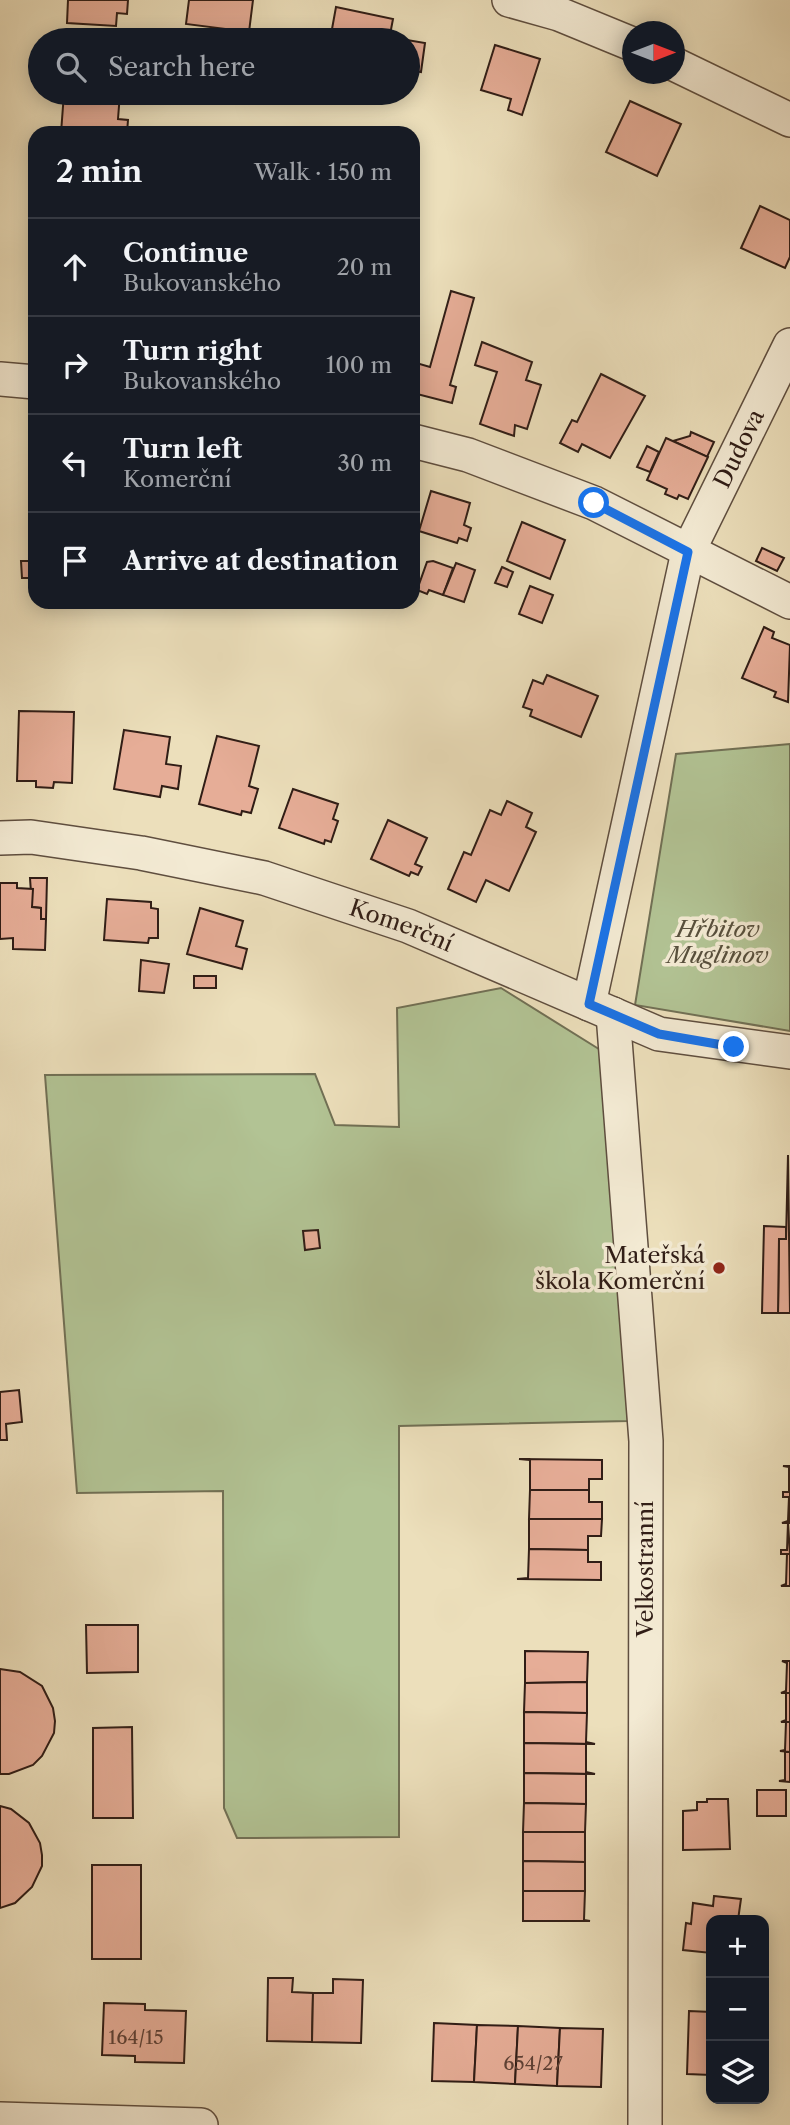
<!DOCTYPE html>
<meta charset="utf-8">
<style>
:root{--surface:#171b24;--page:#20242c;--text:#f1f3f6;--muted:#9ea1a6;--line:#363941}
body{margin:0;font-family:"Libre Caslon Text",serif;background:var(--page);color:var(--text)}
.controls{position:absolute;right:21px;bottom:21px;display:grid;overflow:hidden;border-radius:14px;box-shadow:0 4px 18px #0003}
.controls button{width:63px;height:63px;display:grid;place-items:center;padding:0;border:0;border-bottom:2px solid var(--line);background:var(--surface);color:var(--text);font:35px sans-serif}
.compass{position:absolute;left:622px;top:21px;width:63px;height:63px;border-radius:50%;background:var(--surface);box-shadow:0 4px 18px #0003;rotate:90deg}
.stop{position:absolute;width:21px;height:21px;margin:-16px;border:5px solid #1a73e8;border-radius:50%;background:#fff}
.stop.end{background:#1a73e8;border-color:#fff;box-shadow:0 2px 7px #0008}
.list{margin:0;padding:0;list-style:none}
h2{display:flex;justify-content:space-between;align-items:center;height:91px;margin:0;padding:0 28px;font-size:30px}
h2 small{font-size:23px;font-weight:400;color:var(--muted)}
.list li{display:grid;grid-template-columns:46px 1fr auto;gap:21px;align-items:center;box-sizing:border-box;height:98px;padding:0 28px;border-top:2px solid var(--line)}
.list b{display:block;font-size:26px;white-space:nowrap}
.list p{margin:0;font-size:23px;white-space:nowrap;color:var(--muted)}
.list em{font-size:23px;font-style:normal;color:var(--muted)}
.icon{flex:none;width:38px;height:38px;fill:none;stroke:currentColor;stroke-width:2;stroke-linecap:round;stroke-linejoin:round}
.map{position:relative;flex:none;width:790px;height:2125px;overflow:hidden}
.search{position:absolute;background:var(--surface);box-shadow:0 4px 18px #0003;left:28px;top:28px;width:392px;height:77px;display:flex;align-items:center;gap:18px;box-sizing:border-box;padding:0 24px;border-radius:38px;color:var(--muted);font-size:26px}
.panel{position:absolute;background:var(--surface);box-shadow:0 4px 18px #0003;left:28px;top:126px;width:392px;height:483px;border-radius:21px}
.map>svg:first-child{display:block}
.green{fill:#b2c394;stroke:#717055;stroke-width:2}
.building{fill:#e6ad97;stroke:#301d16;stroke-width:2}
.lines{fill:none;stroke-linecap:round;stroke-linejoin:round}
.minor-casing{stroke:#5f4e3f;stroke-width:36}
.minor{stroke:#f3ead3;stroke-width:33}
.route{stroke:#1a73e8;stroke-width:9}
.poi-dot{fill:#8f2418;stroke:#f3ead3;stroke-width:2.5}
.labels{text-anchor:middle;stroke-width:7;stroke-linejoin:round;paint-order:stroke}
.number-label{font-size:19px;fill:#5e4136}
.street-label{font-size:23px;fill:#301d16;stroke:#f3ead3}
.park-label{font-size:23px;font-style:italic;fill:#574f3c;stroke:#f3ead3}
.poi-label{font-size:23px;fill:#301d16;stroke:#f3ead3;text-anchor:end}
</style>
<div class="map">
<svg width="790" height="2125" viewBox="0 0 790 2125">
<rect width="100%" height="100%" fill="#ecdfbb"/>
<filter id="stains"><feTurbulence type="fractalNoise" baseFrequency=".00286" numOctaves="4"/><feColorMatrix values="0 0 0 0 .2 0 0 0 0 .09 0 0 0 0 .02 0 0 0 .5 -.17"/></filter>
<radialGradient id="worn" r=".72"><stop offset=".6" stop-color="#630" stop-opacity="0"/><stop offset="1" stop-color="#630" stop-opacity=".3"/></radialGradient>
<!-- green -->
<g class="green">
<path d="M790 744V1031L635 1005 676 754Z"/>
<path d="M501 988 602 1051 628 1421 399 1426V1837L237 1838 224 1808 223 1491 77 1493 45 1075 315 1074 335 1125 399 1127 397 1008Z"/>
</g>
<!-- building -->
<g class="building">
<path d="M68 0H128L127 14 117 13 116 26 67 23Z"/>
<path d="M189 0H253L249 32 186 24Z"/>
<path d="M336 7 393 19 389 40H330Z"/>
<path d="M407 40 425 43 421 72 408 70Z"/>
<path d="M495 45 540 59 522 115 508 110 511 99 481 90Z"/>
<path d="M64 93H120L118 119 128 120 127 133H61Z"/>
<path d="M630 101 681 124 657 176 606 152Z"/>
<path d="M760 206 790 220V257L785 268 741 248Z"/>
<path d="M451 291 474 298 450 385 456 387 452 403 413 393V362L430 367Z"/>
<path d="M482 342 532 362 526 380 541 385 527 429 515 425 514 436 480 424 497 372 475 365Z"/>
<path d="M601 374 645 396 610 458 582 444 578 452 560 443 572 420 577 422Z"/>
<path d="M691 432 714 442 707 457 673 441 690 436Z"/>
<path d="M666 438 708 457 688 499 679 495 677 499 665 494 667 489 647 480Z"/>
<path d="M647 446 659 452 650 472 637 467Z"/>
<path d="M431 491 470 503 464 525 471 528 467 541 459 538 457 543 419 531Z"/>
<path d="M522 522 565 540 550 579 507 561Z"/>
<path d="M30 528H35V578H22L21 561H32Z"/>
<path d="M762 548 784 558 777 571 756 561Z"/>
<path d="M433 561 453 568 443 595 429 590 427 594 417 590 427 562Z"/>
<path d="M456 563 475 570 464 602 443 595Z"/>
<path d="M502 567 513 572 507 587 495 583Z"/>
<path d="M530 586 553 595 542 623 519 614Z"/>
<path d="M764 627 774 632 772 638 790 645 788 702 774 697 776 692 742 678Z"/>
<path d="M547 675 598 696 581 737 530 716 532 710 523 707 533 680 543 684Z"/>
<path d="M19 711 74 712 72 783 54 782 53 788 36 787V781H17Z"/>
<path d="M124 730 170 737 166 764 181 766 178 789 162 786 160 797 114 789Z"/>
<path d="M217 736 259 746 249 786 258 789 251 813 242 811 241 815 199 804Z"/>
<path d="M293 789 338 804 333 819 338 821 331 842 325 840 324 844 279 828Z"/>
<path d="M507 801 532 813 526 827 536 832 509 891 486 880 476 902 448 889 464 852 471 855 490 810 501 815Z"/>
<path d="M388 820 427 838 415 864 422 867 418 875 411 872 409 876 371 859Z"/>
<path d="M30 878H47L46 919H41V908L32 907Z"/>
<path d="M0 883H17V888L33 889 32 907 41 908V919H46L45 950 13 949V938L0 939Z"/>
<path d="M107 899 151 902V908L158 909V938H149L148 943 104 940Z"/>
<path d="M200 908 243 921 236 946 247 949 242 969 187 954Z"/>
<path d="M141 960 169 964 164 993 139 991Z"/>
<rect x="194" y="976" width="22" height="12"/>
<path d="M788 1155 790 1313H778L779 1239H786Z"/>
<path d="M764 1226 786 1227V1239H779L778 1313H762Z"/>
<path d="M318 1230 320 1248 305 1250 303 1231Z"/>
<path d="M19 1390 22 1422 6 1424 7 1440H0V1392Z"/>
<path d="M519 1459 602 1460V1479H589V1490H530V1460Z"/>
<path d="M783 1466H790V1497H783V1492H789V1467Z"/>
<path d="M530 1490H589V1502H602V1519H529Z"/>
<path d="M789 1497 790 1523H782L788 1521Z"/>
<path d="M529 1519H602L601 1536H588V1550L529 1549Z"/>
<path d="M788 1523 790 1554H781V1550H787Z"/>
<path d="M529 1549 588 1550V1562H601V1580L517 1579 528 1578Z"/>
<path d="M787 1554H790V1586H781L786 1584Z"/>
<path d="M86 1625H138V1672L87 1673Z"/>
<path d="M525 1651 588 1652 587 1682 525 1683Z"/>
<path d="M782 1661H790V1693H781L786 1691 787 1663Z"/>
<path d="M0 1669 20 1672 42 1686 53 1708 55 1721 54 1733 42 1756 33 1765 9 1774H0Z"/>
<path d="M587 1682V1713L524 1712 525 1683Z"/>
<path d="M786 1693H790V1722H781L786 1720Z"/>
<path d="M524 1712 587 1713 586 1742 595 1744 524 1743Z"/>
<path d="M786 1722H790V1752L780 1751 785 1750Z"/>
<path d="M132 1727 133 1818H93V1728Z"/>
<path d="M524 1743 586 1744V1772L595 1774 524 1773Z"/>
<path d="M785 1752H790V1782L779 1781 785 1780Z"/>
<path d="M524 1773 586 1774V1804L524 1803Z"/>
<rect x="757" y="1790" width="29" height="26"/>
<path d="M707 1799H728L730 1849 683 1850V1811L697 1810V1802H707Z"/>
<path d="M524 1803 586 1804 585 1832H523Z"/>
<path d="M0 1806 11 1809 29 1823 40 1843 42 1855V1866L32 1887 15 1903 0 1908Z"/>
<path d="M523 1832H585V1862L523 1861Z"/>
<path d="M523 1861 585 1862V1891H523Z"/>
<rect x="92" y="1865" width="49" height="94"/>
<path d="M523 1891H585L584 1920 590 1921H523Z"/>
<path d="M714 1896 741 1899 738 1920H711V1953L683 1950 686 1923 691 1924 693 1903 713 1906Z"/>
<path d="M268 1978H293L292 1992 313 1993 312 2042 267 2041Z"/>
<path d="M333 1979 363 1980 361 2043 312 2042 313 1993H333Z"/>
<path d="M104 2003 145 2004V2010L186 2011 184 2063 135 2062V2056L102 2055Z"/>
<path d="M689 2011 711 2012V2075L687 2074Z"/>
<path d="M434 2023 477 2025 474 2082 432 2081Z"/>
<path d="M477 2025 518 2026 515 2084 474 2082Z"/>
<path d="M518 2026 560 2028 557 2086 515 2084Z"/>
<path d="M560 2028 603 2029 601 2087 557 2086Z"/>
<path d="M764 2036H767L766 2083H764Z"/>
</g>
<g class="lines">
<!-- minor casing -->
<g class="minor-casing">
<g id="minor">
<path d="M509 0 559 14 632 44"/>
<path d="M674 64 790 120"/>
<path d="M0 379 35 382"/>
<path d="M413 441 468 455 594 503 790 602"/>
<path id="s1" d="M0 838 31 837 141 853 264 878 408 926 659 1034 790 1052"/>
<path id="s2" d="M589 1004 688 552 790 345"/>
<path d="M613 1014 646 1441 645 2125"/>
<path d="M0 2119 201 2125"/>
</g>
</g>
<!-- minor -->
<use href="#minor" class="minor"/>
</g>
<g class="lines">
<!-- route -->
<path class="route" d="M594 503 688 552 589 1004 659 1034 734 1047"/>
</g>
<!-- markers -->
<circle class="poi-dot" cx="719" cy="1268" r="7"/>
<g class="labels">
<!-- number labels -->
<g class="number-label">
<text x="136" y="2044">164/15</text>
<text x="533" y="2070">654/27</text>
</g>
<!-- street labels -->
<g class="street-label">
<text dy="8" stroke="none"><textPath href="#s2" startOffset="578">Dudova</textPath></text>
<text dy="8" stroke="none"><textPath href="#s1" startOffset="413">Komerční</textPath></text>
<text transform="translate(645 1569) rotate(-90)" y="8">Velkostranní</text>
</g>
<!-- park labels -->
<g class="park-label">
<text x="718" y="937">Hřbitov<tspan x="718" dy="26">Muglinov</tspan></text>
</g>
<!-- poi labels -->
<g class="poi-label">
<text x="705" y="1263">Mateřská<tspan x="705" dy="26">škola Komerční</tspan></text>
</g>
</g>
<rect width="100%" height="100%" filter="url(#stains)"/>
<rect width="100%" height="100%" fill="url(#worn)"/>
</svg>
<div class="controls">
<button>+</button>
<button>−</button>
<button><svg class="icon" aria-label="layers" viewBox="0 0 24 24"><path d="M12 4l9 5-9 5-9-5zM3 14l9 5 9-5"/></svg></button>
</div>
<svg class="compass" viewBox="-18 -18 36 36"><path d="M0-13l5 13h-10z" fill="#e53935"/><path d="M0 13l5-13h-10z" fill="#9ea1a6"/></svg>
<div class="stop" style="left:594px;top:503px"></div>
<div class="stop end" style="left:734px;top:1047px"></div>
<div class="search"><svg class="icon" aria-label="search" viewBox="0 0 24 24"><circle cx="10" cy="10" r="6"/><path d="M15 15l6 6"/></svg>Search here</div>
<section class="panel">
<h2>2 min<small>Walk · 150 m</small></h2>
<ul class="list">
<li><svg class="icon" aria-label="ahead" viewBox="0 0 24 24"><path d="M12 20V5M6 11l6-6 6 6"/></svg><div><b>Continue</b><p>Bukovanského</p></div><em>20 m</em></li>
<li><svg class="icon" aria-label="right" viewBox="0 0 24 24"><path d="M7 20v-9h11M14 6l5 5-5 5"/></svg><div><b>Turn right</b><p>Bukovanského</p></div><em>100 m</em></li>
<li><svg class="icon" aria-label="left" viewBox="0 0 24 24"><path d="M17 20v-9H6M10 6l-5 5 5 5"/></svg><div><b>Turn left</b><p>Komerční</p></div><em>30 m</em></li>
<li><svg class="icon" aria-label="arrive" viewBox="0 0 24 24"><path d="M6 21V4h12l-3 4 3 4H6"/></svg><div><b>Arrive at destination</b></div></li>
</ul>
</section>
</div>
